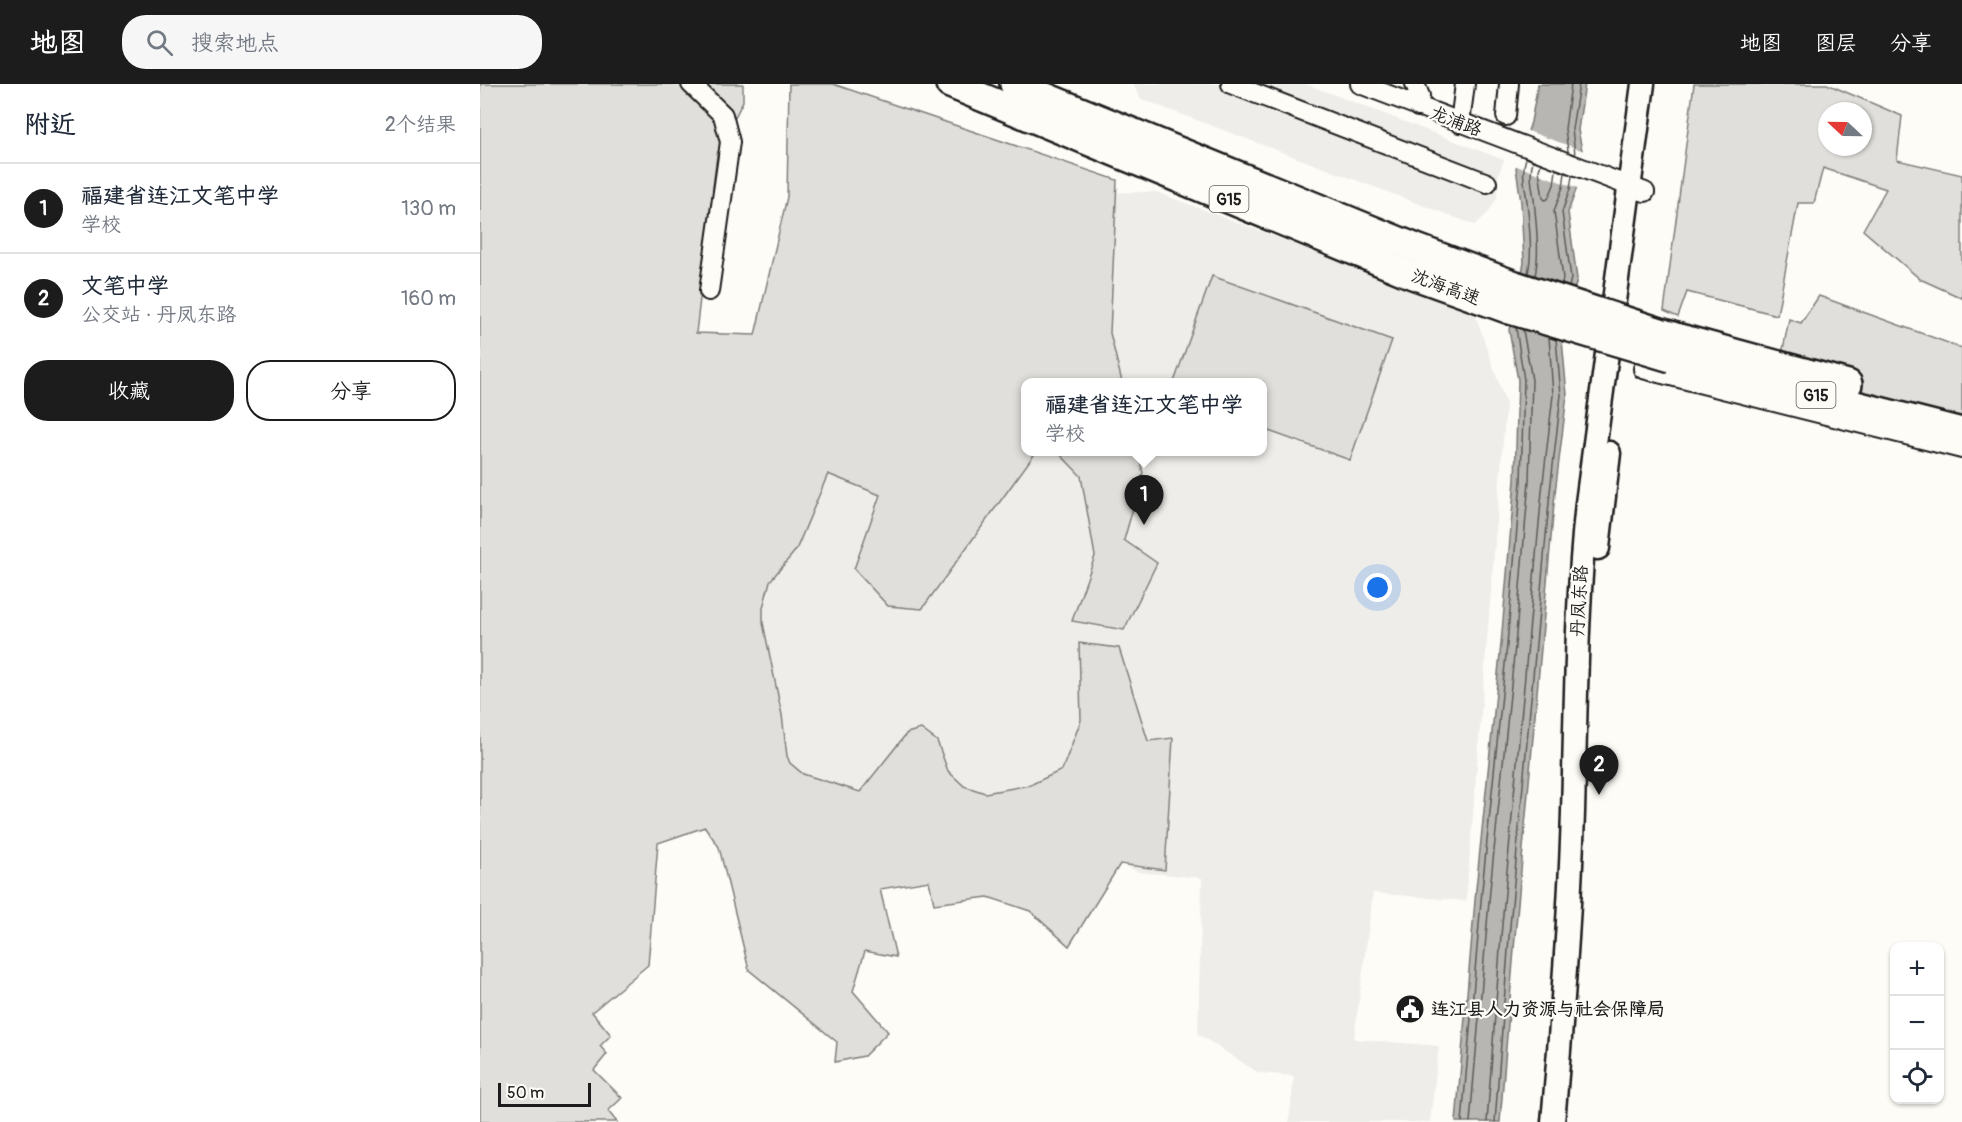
<!DOCTYPE html>
<html lang="zh">
<meta charset="utf-8">
<style>
:root{--surface:#fff;--page:#f6f6f7;--text:#1f2937;--muted:#747a83;--line:#e0e1e3;--accent:#1c1c1c}
body{margin:0;font-family:Pangolin,"LXGW WenKai TC",sans-serif;background:var(--page);color:var(--text)}
.controls{position:absolute;right:18px;bottom:18px;display:grid;overflow:hidden;border-radius:12px;box-shadow:0 2px 4px #0004}
.controls button{width:54px;height:54px;display:grid;place-items:center;padding:0;border:0;border-bottom:2px solid var(--line);background:var(--surface);color:var(--text);font:30px sans-serif}
.compass{position:absolute;left:1338px;top:18px;width:54px;height:54px;border-radius:50%;background:var(--surface);box-shadow:0 2px 4px #0004;rotate:292deg}
.scale{position:absolute;left:18px;bottom:15px;width:93px;box-sizing:border-box;padding-left:6px;border:3px solid #1c1c1c;border-top:0;font-size:16px;line-height:21px;white-space:nowrap;color:#1c1c1c;-webkit-text-stroke:4px #fdfcf7;paint-order:stroke}
.you{position:absolute;left:898px;top:504px;width:21px;height:21px;margin:-15px;border:4px solid #fff;border-radius:50%;background:#1a73e8;box-shadow:0 0 0 9px #1a73e833}
.badge{display:grid;place-items:center;width:39px;height:39px;border-radius:50%;background:var(--accent);color:#fff;font-size:20px;font-weight:700}
.pin{position:absolute;translate:-50% -50px;filter:drop-shadow(0 2px 3px #0008)}
.pin::after{content:'';position:absolute;top:32px;width:21px;height:18px;background:inherit;clip-path:polygon(0 0,100% 0,50% 100%)}
.popup{position:absolute;left:541px;top:294px;width:246px;height:78px;box-sizing:border-box;display:grid;place-content:center;border-radius:12px;background:var(--surface);filter:drop-shadow(0 2px 4px #0005);font-size:20px;white-space:nowrap;color:var(--muted)}
.popup b{font-size:22px;color:var(--text)}
.popup::after{content:'';position:absolute;left:50%;top:100%;margin-left:-12px;border:12px solid transparent;border-top-color:var(--surface)}
.list{margin:0;padding:0;list-style:none}
h2{display:flex;justify-content:space-between;align-items:center;height:78px;margin:0;padding:0 24px;font-size:26px}
h2 small{font-size:20px;font-weight:400;color:var(--muted)}
.list li{display:grid;grid-template-columns:39px 1fr auto;gap:18px;align-items:center;box-sizing:border-box;height:90px;padding:0 24px;border-top:2px solid var(--line)}
.list b{display:block;font-size:22px;white-space:nowrap}
.list p{margin:0;font-size:20px;white-space:nowrap;color:var(--muted)}
.list em{font-size:20px;font-style:normal;color:var(--muted)}
.actions{display:flex;gap:12px;padding:18px 24px}
.actions a{flex:1;padding:14px 0;border:2px solid var(--accent);border-radius:24px;text-align:center;font-size:21px;color:var(--accent)}
.actions .main{background:var(--accent);color:#fff}
.icon{flex:none;width:33px;height:33px;fill:none;stroke:currentColor;stroke-width:2;stroke-linecap:round;stroke-linejoin:round}
.map{position:relative;flex:none;width:1482px;height:1038px;overflow:hidden}
header{display:flex;align-items:center;gap:36px;box-sizing:border-box;height:84px;padding:0 30px;background:var(--accent);color:#fff}
header strong{font-size:28px}
nav{display:flex;gap:33px;margin-inline-start:auto;font-size:21px}
.search{width:420px;height:54px;background:var(--page);display:flex;align-items:center;gap:15px;box-sizing:border-box;padding:0 21px;border-radius:24px;color:var(--muted);font-size:22px}
main{display:flex}
aside{flex:1;background:var(--surface)}
.map>svg:first-child{display:block}
.built{fill:#eeede9;fill-rule:evenodd}
.green{fill:#e0dfdb;stroke:#7e7e7c;stroke-width:1.5;fill-rule:evenodd}
.water{fill:#b7b6b2;stroke:#797876;stroke-width:1.5}
.pier{fill:#fdfcf7}
.lines{fill:none;stroke-linecap:round;stroke-linejoin:round}
.shore{stroke:#5a5a58;stroke-width:1.5}
.minor-casing{stroke:#1c1c1c;stroke-width:22}
.major-casing{stroke:#1c1c1c;stroke-width:27}
.highway-casing{stroke:#1c1c1c;stroke-width:32}
.minor{stroke:#fdfcf7;stroke-width:18}
.major{stroke:#fdfcf7;stroke-width:22}
.highway{stroke:#fdfcf7;stroke-width:27}
.highway-bridge-casing{stroke:#1c1c1c;stroke-width:32;stroke-linecap:butt}
.highway-bridge{stroke:#fdfcf7;stroke-width:27}
.labels{text-anchor:middle;stroke-width:4.5;stroke-linejoin:round;paint-order:stroke}
.shield{fill:#fdfcf7;stroke:#605f5e;stroke-width:1.5}
.shield-label{font-size:16px;font-weight:bold;fill:#1c1c1c}
.street-label{font-size:18px;fill:#1c1c1c;stroke:#fdfcf7}
.poi-label{font-size:18px;font-weight:bold;fill:#1c1c1c;stroke:#fdfcf7;text-anchor:start}
</style>
<header>
<strong>地图</strong>
<div class="search"><svg class="icon" aria-label="search" viewBox="0 0 24 24"><circle cx="10" cy="10" r="6"/><path d="M15 15l6 6"/></svg>搜索地点</div>
<nav><a>地图</a><a>图层</a><a>分享</a></nav>
</header>
<main>
<aside>
<h2>附近<small>2个结果</small></h2>
<ul class="list">
<li><span class="badge">1</span><div><b>福建省连江文笔中学</b><p>学校</p></div><em>130 m</em></li>
<li><span class="badge">2</span><div><b>文笔中学</b><p>公交站 · 丹凤东路</p></div><em>160 m</em></li>
</ul>
<div class="actions"><a class="main">收藏</a><a>分享</a></div>
</aside>
<div class="map">
<svg width="1482" height="1038" viewBox="0 0 1482 1038">
<rect width="100%" height="100%" fill="#fdfcf7"/>
<filter id="ink" filterUnits="userSpaceOnUse"><feTurbulence type="fractalNoise" baseFrequency=".0167" numOctaves="2"/><feDisplacementMap in="SourceGraphic" scale="12" xChannelSelector="R" yChannelSelector="G"/><feConvolveMatrix kernelMatrix="1 2 1 2 8 2 1 2 1" color-interpolation-filters="sRGB"/></filter>
<g filter="url(#ink)">
<!-- built -->
<g class="built">
<path d="M653 0H826L1024 76 1018 92 1017 114 1008 129 995 141 661 15Z"/>
<path d="M676 108 994 227 1026 320 986 817 893 809 874 955 959 962 950 1038H809L814 992 779 989 718 950 722 794 659 788 510 723 381 709 323 690 313 683 307 672 302 631 283 539V524L290 497 332 384 515 110ZM546 298H783V368H546Z"/>
</g>
<!-- green -->
<g class="green">
<path d="M0 0H263V17L237 70 216 249 275 251 307 113 309 0H353L637 96 630 249 642 298H546V368H556L442 525 408 522 374 485 400 411 348 390 316 466 290 497 283 524V539L302 631 307 672 310 679 323 690 380 708 427 649 441 645 457 657 468 687 484 702 505 709 550 701 582 686 601 636 599 559 639 564 668 657 693 654 685 786 640 780 589 862 550 827 508 813 454 820 449 797 400 805 416 873 385 867 373 907 408 948 384 972 355 978 357 958 269 886 239 763 225 743 178 759 168 881 112 928 131 951 120 962 127 970 114 986 142 1014 128 1027 137 1038H0Z"/>
<path d="M1214 0H1347L1422 32 1417 76 1482 91V214L1440 195 1383 146 1406 105 1343 84 1334 119H1318L1297 231 1207 208 1198 233 1184 227ZM1347 27H1383V63H1347Z"/>
<path d="M732 192 912 256 870 376 783 345V298H694Z"/>
<path d="M1339 212 1482 264V358L1294 311 1309 235 1321 239Z"/>
<path d="M578 368H658L663 389 644 456 677 479 644 546 592 537 615 472 601 392Z"/>
</g>
<!-- water -->
<path class="water" d="M1058 0H1105L1098 46 1102 66 1096 106 1088 128 1097 195 1082 256 1087 311 1075 409 1056 620 1035 853 1020 1038H976L996 805 1021 560 1035 396 1038 296 1029 246 1044 179 1041 118 1036 84 1051 38Z"/>
<!-- pier -->
<path class="pier" d="M1045 46 1104 67 1100 105 1034 81Z"/>
<g class="lines">
<!-- shore -->
<g class="shore">
<path d="M1088 67 1085 45 1091 0"/>
<path d="M1095 70 1092 45 1099 0"/>
<path d="M1046 74C1041 89 1045 102 1047 117 1049 140 1053 167 1048 189"/>
<path d="M1053 77C1049 89 1052 102 1054 115 1056 139 1060 168 1055 192"/>
<path d="M1061 80 1059 86 1063 114 1065 116 1068 115 1074 101 1076 86"/>
<path d="M1082 200 1083 194 1074 127 1083 103 1085 89"/>
<path d="M1089 203 1091 194 1082 128 1090 105 1092 92"/>
<path d="M982 1038 1002 806 1027 561 1041 397 1044 296 1036 244"/>
<path d="M990 1038 1010 806 1035 562 1049 397 1052 296 1043 246"/>
<path d="M1007 1038 1021 852 1062 407 1073 311 1069 253"/>
<path d="M1015 1038 1029 853 1070 408 1081 311 1076 255"/>
</g>
<!-- minor casing -->
<g class="minor-casing">
<g id="minor">
<path d="M211 0 243 31 250 58 229 207"/>
<path d="M751 0 1007 99"/>
<path d="M880 0 1165 108"/>
<path d="M935 0 940 12 938 23"/>
<path d="M1026 32 1029 0"/>
<path d="M980 39 985 0"/>
<path d="M1163 285 1482 365"/>
</g>
</g>
<!-- major casing -->
<g class="major-casing">
<g id="major">
<path d="M1118 464 1129 369"/>
<path d="M1073 1038C1082 935 1090 832 1093 728 1096 625 1096 522 1107 419L1163 0"/>
</g>
</g>
<!-- highway casing -->
<g class="highway-casing">
<g id="highway">
<path d="M470 0 930 190 1030 226"/>
<path d="M534 0 939 165 1035 201"/>
<path d="M1196 253 1368 300"/>
<path d="M1191 274 1482 348"/>
</g>
</g>
<!-- minor -->
<use href="#minor" class="minor"/>
<!-- major -->
<use href="#major" class="major"/>
<!-- highway -->
<use href="#highway" class="highway"/>
<!-- highway-bridge casing -->
<g class="highway-bridge-casing">
<g id="highway-bridge">
<path d="M1035 201 1196 253"/>
<path d="M1030 226 1191 274"/>
</g>
</g>
<!-- highway-bridge -->
<use href="#highway-bridge" class="highway-bridge"/>
</g>
</g>
<!-- icons -->
<defs>
<g id="civic-disc" transform="scale(1.5)"><circle r="9.5" fill="#1c1c1c" stroke="#fdfcf7"/><path d="M-.6-6.5H3V-4.5H.6V-3L4-1V1h2V6H-6V1h2V-1L-.6-3ZM-1.2 2.5V6h2.4V2.5Z" fill="#fff"/></g>
</defs>
<g fill-rule="evenodd">
<use href="#civic-disc" x="930" y="925"/>
</g>
<g class="labels">
<!-- shield labels -->
<g class="shield">
<rect x="729.5" y="102" width="39" height="26" rx="4.5"/>
<rect x="1316.5" y="298" width="39" height="26" rx="4.5"/>
</g>
<g class="shield-label">
<text x="749" y="121">G15</text>
<text x="1336" y="317">G15</text>
</g>
<!-- street labels -->
<g class="street-label">
<text transform="translate(976 37) rotate(21)" y="6">龙浦路</text>
<text transform="translate(966 203) rotate(20)" y="6">沈海高速</text>
<text transform="translate(1099 517) rotate(-87)" y="6">丹凤东路</text>
</g>
<!-- poi labels -->
<g class="poi-label">
<text x="951" y="931">连江县人力资源与社会保障局</text>
</g>
</g>
</svg>
<div class="controls">
<button>+</button>
<button>−</button>
<button><svg class="icon" aria-label="locate" viewBox="0 0 24 24"><circle cx="12" cy="12" r="6"/><path d="M12 2v4M12 18v4M2 12h4M18 12h4"/></svg></button>
</div>
<svg class="compass" viewBox="-18 -18 36 36"><path d="M0-13l5 13h-10z" fill="#e53935"/><path d="M0 13l5-13h-10z" fill="#747a83"/></svg>
<div class="scale">50 m</div>
<div class="you"></div>
<div class="pin badge" style="left:664px;top:441px">1</div>
<div class="popup"><b>福建省连江文笔中学</b>学校</div>
<div class="pin badge" style="left:1119px;top:711px">2</div>
</div>
</main>
